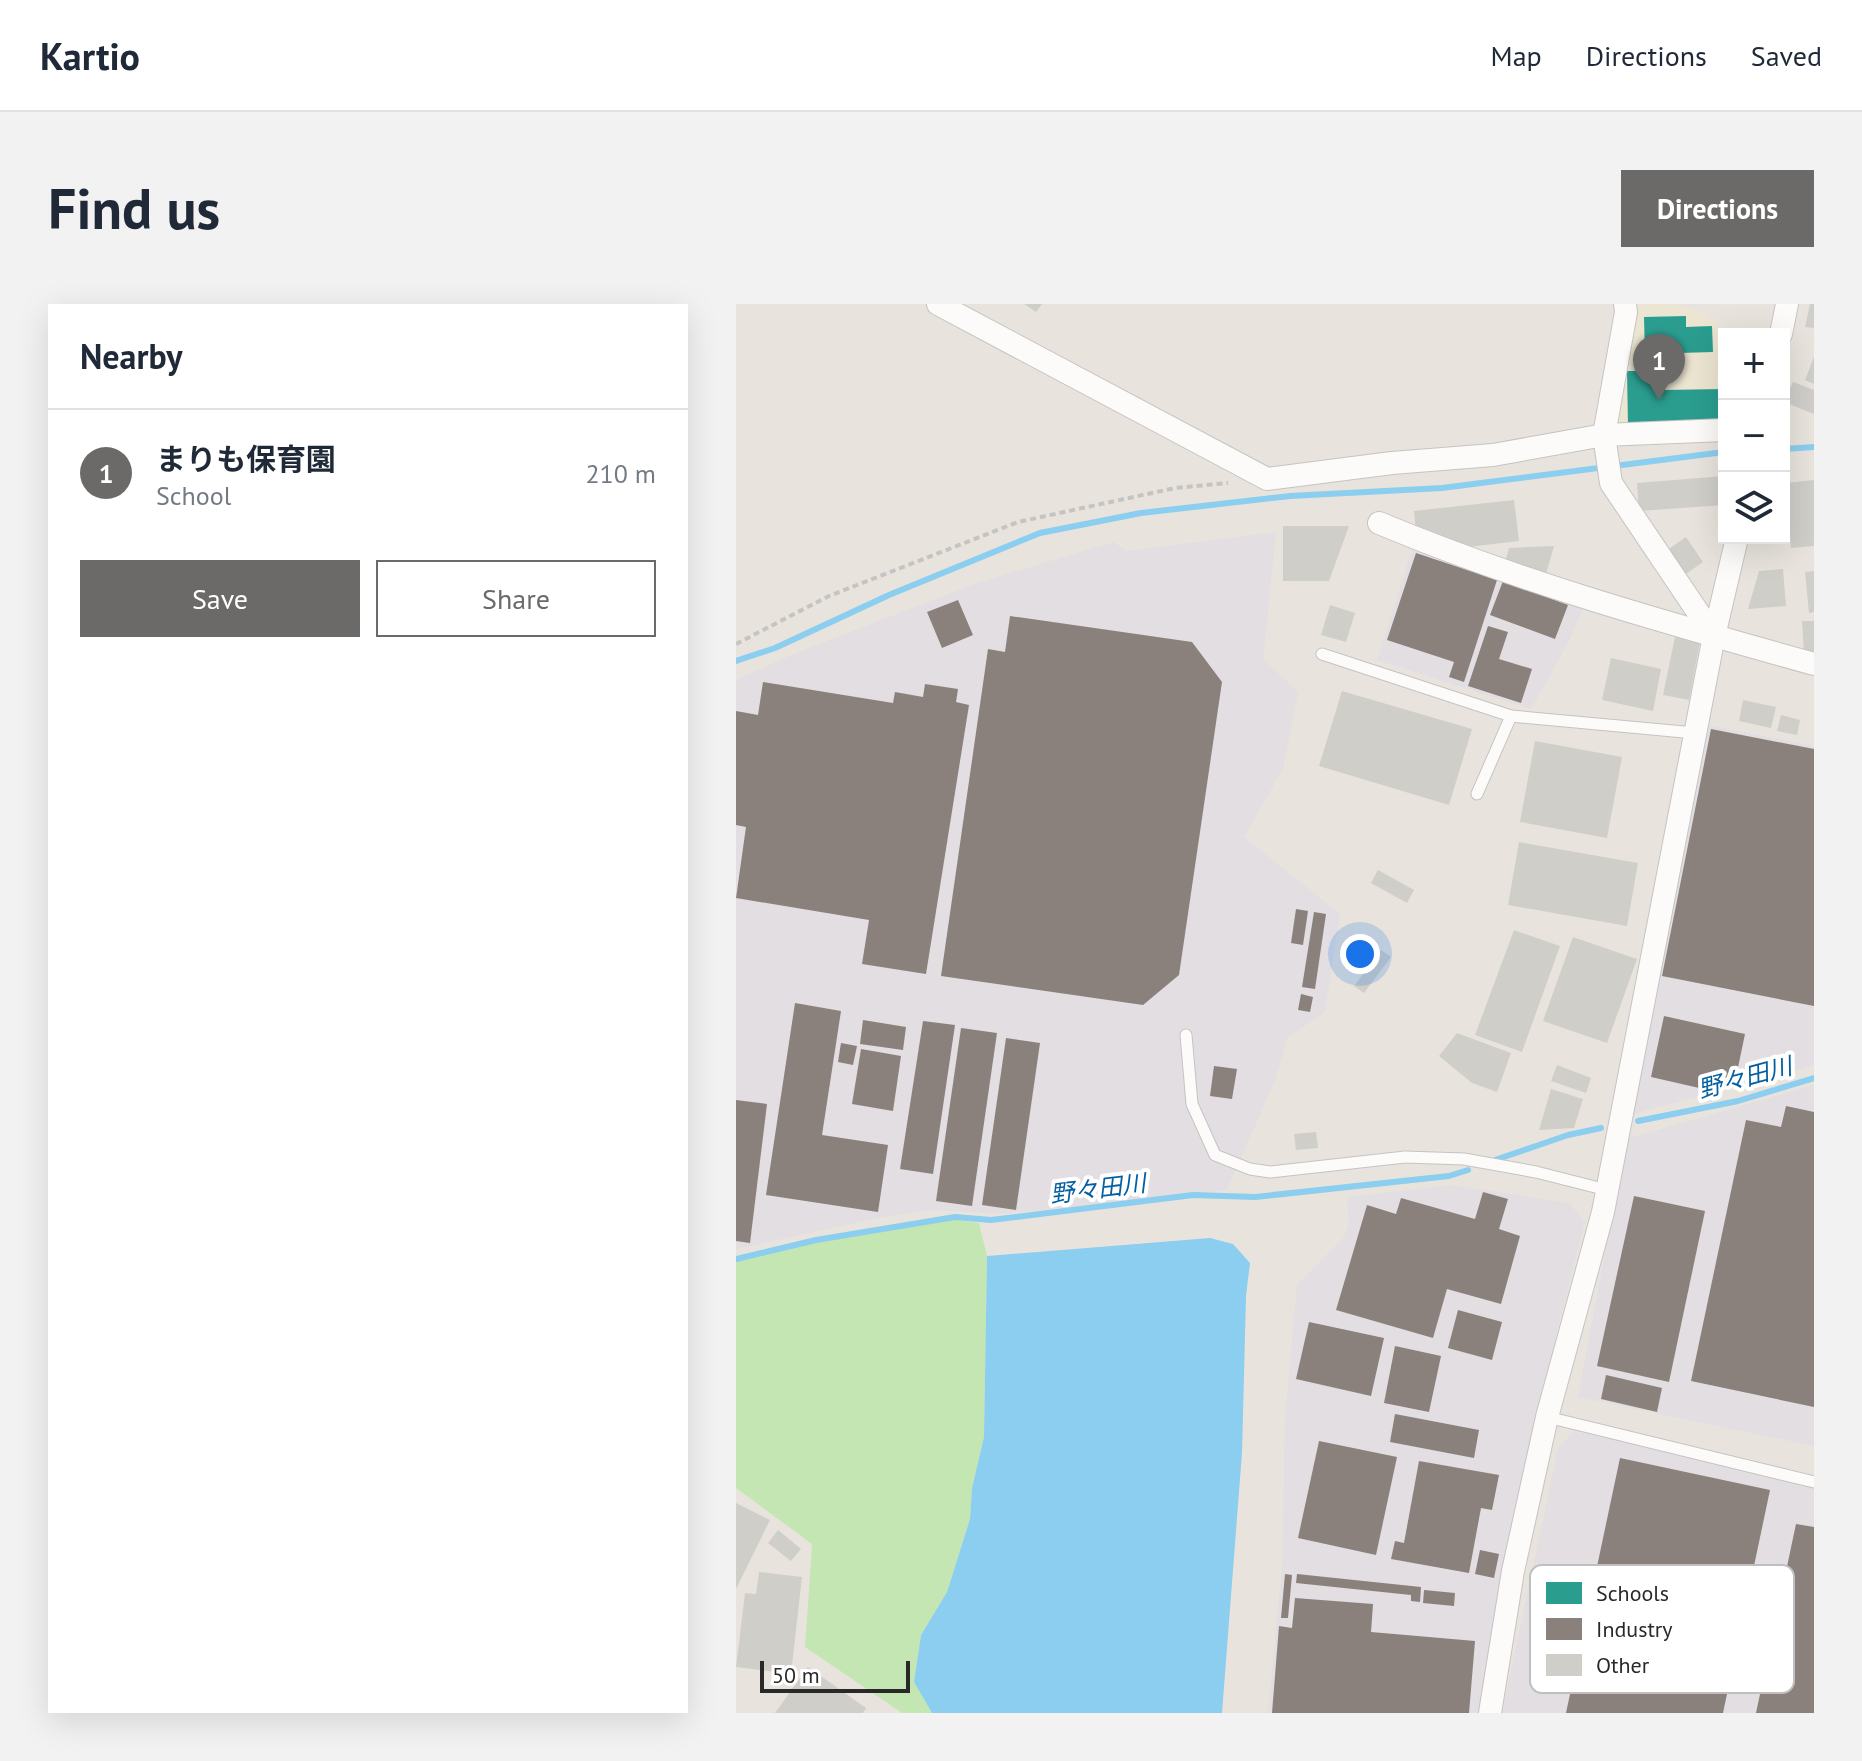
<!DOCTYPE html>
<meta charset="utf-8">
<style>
:root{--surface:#fff;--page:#f2f2f3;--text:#1f2937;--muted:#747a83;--line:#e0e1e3;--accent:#6c6a68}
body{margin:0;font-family:"PT Sans","Noto Sans JP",sans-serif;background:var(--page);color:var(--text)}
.controls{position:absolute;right:24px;top:24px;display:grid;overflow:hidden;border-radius:0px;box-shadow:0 8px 32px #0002}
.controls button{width:72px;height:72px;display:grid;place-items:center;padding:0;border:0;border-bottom:2px solid var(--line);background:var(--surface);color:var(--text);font:40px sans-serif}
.scale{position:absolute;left:24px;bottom:20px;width:150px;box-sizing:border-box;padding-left:8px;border:4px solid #292929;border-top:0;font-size:22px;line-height:28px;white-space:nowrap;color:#292929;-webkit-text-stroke:6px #fff;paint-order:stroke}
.you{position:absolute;left:624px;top:650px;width:28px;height:28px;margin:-20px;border:6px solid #fff;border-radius:50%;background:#1a73e8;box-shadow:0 0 0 12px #1a73e833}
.badge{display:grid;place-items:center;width:52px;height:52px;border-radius:50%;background:var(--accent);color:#fff;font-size:26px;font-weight:700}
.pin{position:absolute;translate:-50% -66px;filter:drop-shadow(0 2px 4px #0008)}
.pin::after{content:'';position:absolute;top:42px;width:28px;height:24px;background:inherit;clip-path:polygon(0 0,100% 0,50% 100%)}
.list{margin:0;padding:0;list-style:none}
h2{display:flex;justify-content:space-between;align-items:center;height:104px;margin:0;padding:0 32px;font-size:34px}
h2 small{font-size:26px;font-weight:400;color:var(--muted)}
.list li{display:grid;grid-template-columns:52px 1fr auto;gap:24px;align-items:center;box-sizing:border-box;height:128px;padding:0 32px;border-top:2px solid var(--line)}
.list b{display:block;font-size:30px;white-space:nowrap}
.list p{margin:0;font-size:26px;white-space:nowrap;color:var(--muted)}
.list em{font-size:26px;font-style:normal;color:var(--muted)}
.actions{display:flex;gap:16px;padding:24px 32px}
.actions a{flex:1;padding:18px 0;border:2px solid var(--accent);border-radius:0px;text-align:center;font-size:28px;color:var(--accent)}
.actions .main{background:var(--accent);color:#fff}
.icon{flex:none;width:44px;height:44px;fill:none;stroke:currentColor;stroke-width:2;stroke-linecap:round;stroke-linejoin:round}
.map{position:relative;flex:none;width:1078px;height:1409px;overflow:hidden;border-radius:0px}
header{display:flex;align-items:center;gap:48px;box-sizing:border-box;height:112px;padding:0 40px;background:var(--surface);border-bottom:2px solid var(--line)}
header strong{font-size:38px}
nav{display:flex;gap:44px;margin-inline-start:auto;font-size:28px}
.intro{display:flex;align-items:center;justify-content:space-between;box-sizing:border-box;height:192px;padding:0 48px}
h1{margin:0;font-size:56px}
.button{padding:20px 36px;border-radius:0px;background:var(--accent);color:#fff;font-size:28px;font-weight:700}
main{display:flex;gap:48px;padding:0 48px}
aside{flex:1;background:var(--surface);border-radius:0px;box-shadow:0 8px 32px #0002}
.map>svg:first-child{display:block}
.industrial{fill:#e2dee1}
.education{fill:#ece5d1}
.green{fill:#c4e6b3}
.water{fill:#8bceef}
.schools{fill:#2a9d8f}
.industry{fill:#8a817c}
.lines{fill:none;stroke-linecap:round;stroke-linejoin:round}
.stream{stroke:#8bceef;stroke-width:6}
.building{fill:#d0cec9}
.lane-casing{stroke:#c5c3c3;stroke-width:13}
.street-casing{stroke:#c5c3c3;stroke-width:24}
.path{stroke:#c4c4c3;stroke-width:4;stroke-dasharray:6 4;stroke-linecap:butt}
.lane{stroke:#fcfbfa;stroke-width:11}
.street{stroke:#fcfbfa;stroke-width:22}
.labels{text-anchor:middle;stroke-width:8;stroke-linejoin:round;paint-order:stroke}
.water-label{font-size:24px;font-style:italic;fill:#045fa1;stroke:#fff}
.key{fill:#fff;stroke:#bfbfbf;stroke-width:2}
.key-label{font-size:22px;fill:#292929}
</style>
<header>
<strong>Kartio</strong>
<nav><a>Map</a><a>Directions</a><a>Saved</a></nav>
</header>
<div class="intro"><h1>Find us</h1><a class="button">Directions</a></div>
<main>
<aside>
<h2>Nearby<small></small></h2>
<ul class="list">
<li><span class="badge">1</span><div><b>まりも保育園</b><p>School</p></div><em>210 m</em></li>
</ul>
<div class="actions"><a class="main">Save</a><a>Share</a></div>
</aside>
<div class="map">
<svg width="1078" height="1409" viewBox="0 0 1078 1409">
<rect width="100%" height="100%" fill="#e8e4dd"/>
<!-- industrial -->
<g class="industrial">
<path d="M540 228 527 355 562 388 547 465 508 533 604 610 589 708 551 734 540 774 491 886 266 910 196 906 147 913 0 945V376L60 349 241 279 378 238 390 247Z"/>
<path d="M677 243 848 302 832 339 795 405 641 356Z"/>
<path d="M973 421 1078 442V761L894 811Z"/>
<path d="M1078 781V1142L842 1093 890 835Z"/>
<path d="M716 881 833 899 849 918 820 1032 766 1284 746 1409H532L546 1263 549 1114 561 981 608 933 613 918 611 893Z"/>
<path d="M838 1127 1078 1181V1409H766L822 1144Z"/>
</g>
<!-- education -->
<path class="education" d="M897 0H933L960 6 983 20 993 30H988V121L880 122Z"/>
<!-- green -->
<path class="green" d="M213 915 243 919 251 952 248 1133 236 1184 234 1215 211 1288 185 1331 178 1378 196 1409H166L69 1343 76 1240 0 1184V957L50 944Z"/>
<!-- water -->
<path class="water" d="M474 934 497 940 514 959 510 992 506 1149 486 1409H196L178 1378 185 1331 211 1288 234 1215 236 1184 248 1133 251 952Z"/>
<!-- schools -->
<g class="schools">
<path d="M950 12V23L976 22 977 48 909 50 908 13Z"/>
<path d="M891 67H928V86L988 85V120L892 122Z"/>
</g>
<!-- industry -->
<g class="industry">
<path d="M680 249 761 276 728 378 713 373 718 358 651 336Z"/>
<path d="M767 277 832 301 819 335 754 311Z"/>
<path d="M222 296 237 331 206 344 191 308Z"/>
<path d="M274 312 456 338 486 378 443 671 407 701 205 672 252 345 269 348Z"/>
<path d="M752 322 772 328 763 355 796 365 785 399 732 382Z"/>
<path d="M27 378 157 399 159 388 187 393 189 380 222 385 220 398 233 401 190 670 126 660 133 616 0 594 10 523 0 521V407L22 411Z"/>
<path d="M975 425 1078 445V702L926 672Z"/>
<path d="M560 605 572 607 567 641 555 639Z"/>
<path d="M578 608 590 610 579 685 566 683Z"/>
<path d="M565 690 577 693 574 708 562 706Z"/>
<path d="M59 699 105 707 86 831 152 841 142 908 30 891Z"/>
<path d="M928 712 1009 730 999 778 975 773 972 786 915 773Z"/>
<path d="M127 716 170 723 167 746 124 740Z"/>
<path d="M187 717 219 721 197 870 164 865Z"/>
<path d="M225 724 261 729 236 902 200 897Z"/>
<path d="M270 734 304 739 280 906 246 901Z"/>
<path d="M105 739 121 742 117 761 102 758Z"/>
<path d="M125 745 165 752 157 807 116 800Z"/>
<path d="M478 762 501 765 496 795 474 792Z"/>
<path d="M0 796 31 800 14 939 0 937Z"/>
<path d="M1050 802 1078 808V1103L955 1077 1010 816 1045 823Z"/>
<path d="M747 888 772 895 763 925 784 932 765 1000 711 985 697 1034 600 1006 631 901 660 910 665 894 739 915Z"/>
<path d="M898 892 969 907 933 1078 861 1062Z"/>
<path d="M722 1006 766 1018 756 1056 712 1044Z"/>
<path d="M573 1018 648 1034 635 1092 560 1075Z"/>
<path d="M659 1042 705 1052 693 1108 648 1099Z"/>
<path d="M870 1071 926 1084 921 1108 865 1095Z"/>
<path d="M659 1110 743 1126 738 1154 654 1138Z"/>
<path d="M583 1137 661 1153 640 1251 562 1234Z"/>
<path d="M884 1154 1034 1186 987 1409H830Z"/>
<path d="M683 1157 763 1171 756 1206 745 1204 733 1269 655 1255 659 1237 668 1239Z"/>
<path d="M1060 1220 1078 1223V1409H1020Z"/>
<path d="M744 1246 763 1250 758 1274 739 1270Z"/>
<path d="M549 1270 556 1271 552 1314H545Z"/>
<path d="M561 1270 685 1283 684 1298 675 1297V1291L560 1279Z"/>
<path d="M688 1286 719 1289 718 1302 687 1299Z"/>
<path d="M559 1294 637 1300 635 1328 739 1337 733 1409H536L543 1322 556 1324Z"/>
</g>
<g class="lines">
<!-- stream -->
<g class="stream">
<path d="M1048 145 1078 143"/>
<path d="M0 357 39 344 153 291 304 229 405 209 554 192 706 184 988 148"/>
<path d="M902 817 1002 797 1078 774"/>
<path d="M759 856 832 831 865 824"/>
<path d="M0 955 80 936 219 913 255 916 457 891 519 893 713 872 732 866"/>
</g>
</g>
<!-- building -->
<g class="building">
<path d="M288 0H306L300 8Z"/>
<path d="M1074 0H1078V24L1069 23Z"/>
<path d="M1078 53V80L1069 76Z"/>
<path d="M1057 78 1078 86V110L1048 98Z"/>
<path d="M988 172V201L903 207 901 179Z"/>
<path d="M1078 176V242L1055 244 1049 179Z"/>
<path d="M778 196 783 237 724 244 680 230 678 207Z"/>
<path d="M547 222H613L593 277H547Z"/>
<path d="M950 233 967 258 947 272 930 247Z"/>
<path d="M818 242 809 273 768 262 773 244Z"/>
<path d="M1047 265 1050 302 1012 305 1023 267Z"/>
<path d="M1078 267V308L1073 309 1069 268Z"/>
<path d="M594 301 619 309 610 338 585 331Z"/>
<path d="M1066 317H1078V348L1068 349Z"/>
<path d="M939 333 964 338 953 396 927 391Z"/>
<path d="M875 354 925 365 917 407 866 396Z"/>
<path d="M606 387 736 425 713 501 583 462Z"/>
<path d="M1007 396 1040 403 1035 424 1003 417Z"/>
<path d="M1045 411 1064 416 1061 431 1041 427Z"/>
<path d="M799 437 886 453 871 534 784 518Z"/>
<path d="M783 538 902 559 891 622 772 601Z"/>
<path d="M642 566 678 586 671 599 635 579Z"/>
<path d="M778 626 824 642 786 748 739 731Z"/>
<path d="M837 633 901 655 871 739 807 717Z"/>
<path d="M645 646 655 653 628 689 618 682Z"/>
<path d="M721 729 775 749 761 788 736 779 703 752Z"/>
<path d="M821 761 855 774 850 789 815 777Z"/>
<path d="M815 785 847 795 838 824 803 826Z"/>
<path d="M580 828 582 844 560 846 558 830Z"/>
<path d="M0 1199 34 1216 0 1285Z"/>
<path d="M42 1226 65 1245 55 1257 32 1239Z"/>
<path d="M23 1268 66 1273 55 1370 0 1363 9 1289 20 1290Z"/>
<path d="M72 1363 130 1404 127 1409H39Z"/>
</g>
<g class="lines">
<!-- lane casing -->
<g class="lane-casing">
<g id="lane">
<path d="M586 350 775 412 959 429"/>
<path d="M741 490 775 412"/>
<path d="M450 731 456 800 479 851 514 865 534 868 669 853 728 855 800 868 871 886"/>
<path d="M811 1113 1078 1178"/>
</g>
</g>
<!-- street casing -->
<g class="street-casing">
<g id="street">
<path d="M202 0 531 175 656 159 757 151 868 131 988 126"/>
<path d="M889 0 890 8 868 131 875 179 978 332"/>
<path d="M1045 30 1051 0"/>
<path d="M643 219C784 278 931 319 1078 360"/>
<path d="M754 1409 777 1267 811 1113 867 908 978 332 1001 234"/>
</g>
</g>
<!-- path -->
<path class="path" d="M0 340 93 292 282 218 439 184 492 179"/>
<!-- lane -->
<use href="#lane" class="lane"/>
<!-- street -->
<use href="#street" class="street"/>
</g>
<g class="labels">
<!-- water labels -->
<g class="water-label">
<text transform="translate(1009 774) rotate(-15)" y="8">野々田川</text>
<text transform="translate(362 885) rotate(-7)" y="8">野々田川</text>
</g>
</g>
<!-- legend -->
<rect x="794" y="1261" width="264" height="128" rx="12" class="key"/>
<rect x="810" y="1278" width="36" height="22" fill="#2a9d8f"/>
<rect x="810" y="1314" width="36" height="22" fill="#8a817c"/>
<rect x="810" y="1350" width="36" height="22" fill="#d0cec9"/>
<g class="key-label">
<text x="860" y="1297">Schools</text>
<text x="860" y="1333">Industry</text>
<text x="860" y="1369">Other</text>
</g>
</svg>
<div class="controls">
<button>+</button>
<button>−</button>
<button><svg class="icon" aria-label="layers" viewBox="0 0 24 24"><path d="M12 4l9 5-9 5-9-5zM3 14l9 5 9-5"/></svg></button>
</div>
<div class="scale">50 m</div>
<div class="you"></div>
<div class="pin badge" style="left:923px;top:96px">1</div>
</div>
</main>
